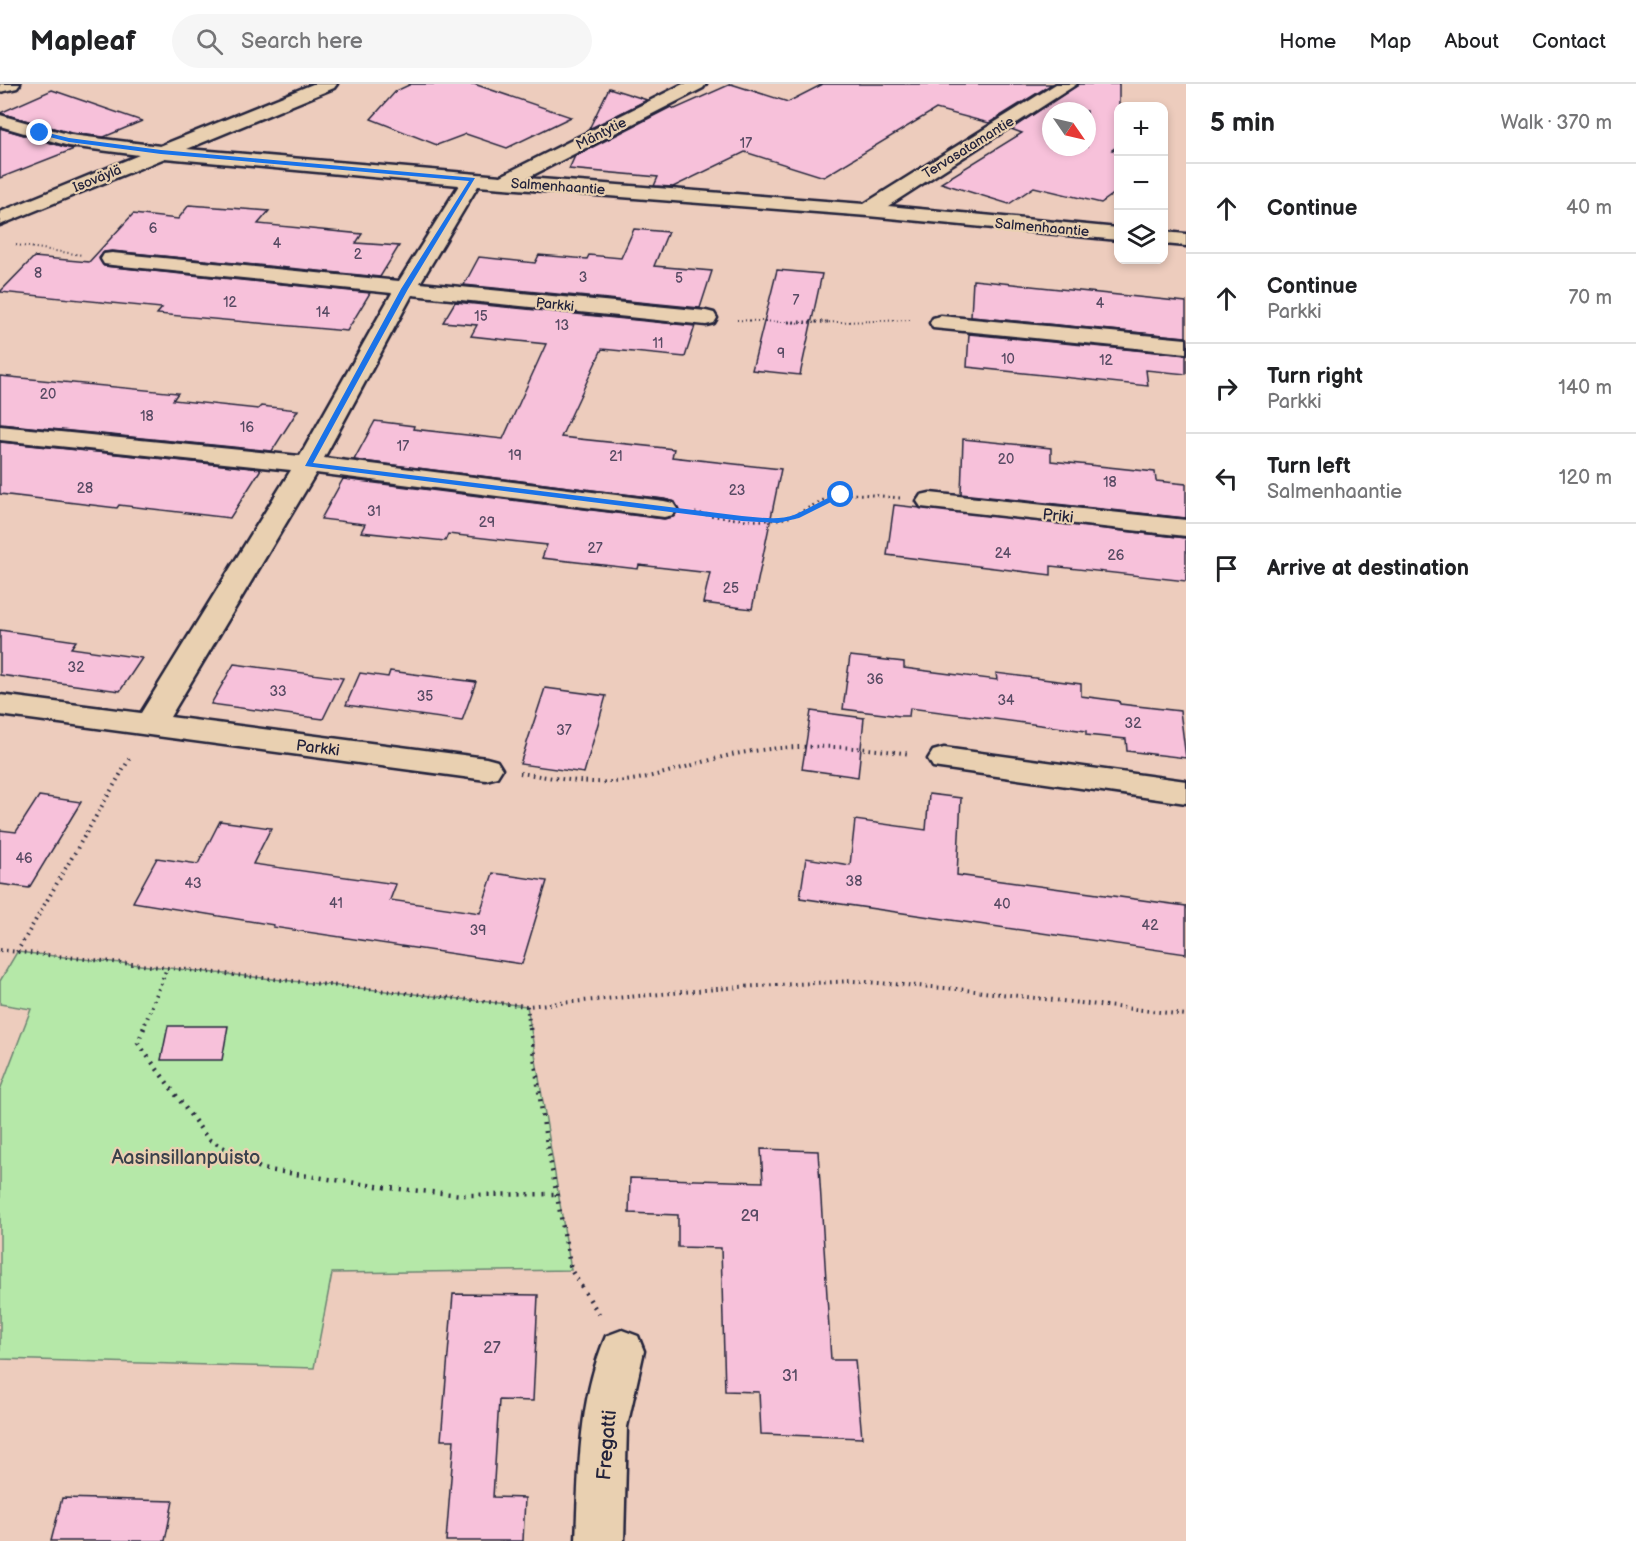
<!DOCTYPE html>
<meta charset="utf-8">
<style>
:root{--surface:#fff;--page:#f6f6f6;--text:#202124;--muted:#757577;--line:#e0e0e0}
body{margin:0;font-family:"Balsamiq Sans",sans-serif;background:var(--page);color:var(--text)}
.controls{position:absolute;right:18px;top:18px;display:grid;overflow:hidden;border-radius:12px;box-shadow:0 3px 9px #0003}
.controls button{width:54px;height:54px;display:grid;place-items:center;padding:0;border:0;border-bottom:2px solid var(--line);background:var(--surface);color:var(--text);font:30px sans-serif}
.compass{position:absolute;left:1042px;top:18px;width:54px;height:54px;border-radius:50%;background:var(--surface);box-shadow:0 3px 9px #0003;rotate:124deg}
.stop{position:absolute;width:18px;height:18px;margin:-14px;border:4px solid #1a73e8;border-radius:50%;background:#fff}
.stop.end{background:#1a73e8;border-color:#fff;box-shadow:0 2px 6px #0008}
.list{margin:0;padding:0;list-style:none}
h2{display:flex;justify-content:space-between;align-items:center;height:78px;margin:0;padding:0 24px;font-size:26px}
h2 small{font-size:20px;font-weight:400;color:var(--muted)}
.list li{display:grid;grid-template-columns:39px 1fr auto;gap:18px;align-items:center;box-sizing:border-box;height:90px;padding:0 24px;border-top:2px solid var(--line)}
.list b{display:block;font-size:22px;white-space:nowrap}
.list p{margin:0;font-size:20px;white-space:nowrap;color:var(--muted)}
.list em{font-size:20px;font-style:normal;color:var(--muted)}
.icon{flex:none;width:33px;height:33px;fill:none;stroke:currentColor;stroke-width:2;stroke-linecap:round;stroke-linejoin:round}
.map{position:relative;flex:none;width:1186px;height:1457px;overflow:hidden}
header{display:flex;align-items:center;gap:36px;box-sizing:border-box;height:84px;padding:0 30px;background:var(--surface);border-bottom:2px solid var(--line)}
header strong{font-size:28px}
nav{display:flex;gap:33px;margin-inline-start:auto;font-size:21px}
.search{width:420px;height:54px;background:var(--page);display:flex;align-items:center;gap:15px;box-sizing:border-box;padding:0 21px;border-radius:33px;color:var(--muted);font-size:22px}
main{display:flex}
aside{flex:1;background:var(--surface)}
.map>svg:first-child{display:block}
.green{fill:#b5e8a8;stroke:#6c8572;stroke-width:1.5}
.building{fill:#f7c1da;stroke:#22223b;stroke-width:1.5;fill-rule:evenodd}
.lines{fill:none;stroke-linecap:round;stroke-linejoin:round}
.minor-casing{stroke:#22223b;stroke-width:5}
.path-far3{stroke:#22223b;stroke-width:2;stroke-dasharray:1 3;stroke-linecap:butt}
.path-far2{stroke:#22223b;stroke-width:3;stroke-dasharray:1.5 4;stroke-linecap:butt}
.path-far1{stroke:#22223b;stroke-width:4;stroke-dasharray:1.5 4.5;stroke-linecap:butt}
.path{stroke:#22223b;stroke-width:4.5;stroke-dasharray:2 6;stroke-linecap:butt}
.minor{fill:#e9d0b1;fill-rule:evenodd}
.route{fill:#1a73e8}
.labels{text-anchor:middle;stroke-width:4.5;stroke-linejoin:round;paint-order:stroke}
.far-street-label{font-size:14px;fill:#22223b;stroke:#e9d0b1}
.number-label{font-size:14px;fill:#574a63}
.street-label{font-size:16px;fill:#22223b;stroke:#e9d0b1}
.near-number-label{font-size:16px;fill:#574a63}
.near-park-label{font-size:20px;fill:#38404b;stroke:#e9d0b1}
.near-street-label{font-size:20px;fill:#22223b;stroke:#e9d0b1}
</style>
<header>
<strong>Mapleaf</strong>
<div class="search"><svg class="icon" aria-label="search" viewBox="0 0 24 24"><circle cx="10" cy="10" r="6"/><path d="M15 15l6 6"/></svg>Search here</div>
<nav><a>Home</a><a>Map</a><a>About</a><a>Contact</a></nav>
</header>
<main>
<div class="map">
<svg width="1186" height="1457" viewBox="0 0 1186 1457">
<rect width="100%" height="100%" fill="#edccbd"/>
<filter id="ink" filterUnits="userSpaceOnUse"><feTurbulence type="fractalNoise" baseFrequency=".0167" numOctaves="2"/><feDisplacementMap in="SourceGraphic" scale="12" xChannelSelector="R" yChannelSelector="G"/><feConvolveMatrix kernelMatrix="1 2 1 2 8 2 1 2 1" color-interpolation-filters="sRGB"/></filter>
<g filter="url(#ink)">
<!-- green -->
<path class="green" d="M17 868 527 922 571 1186 332 1189 314 1284 0 1275V1006L31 925 0 920V897Z"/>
<!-- building -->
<g class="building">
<path d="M411 0H474L571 33 507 64 466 50 437 61 371 35 396 7Z"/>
<path d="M731 0 788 18 823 0H1052L989 39 936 25 824 93 745 68 673 103 654 102 658 93 569 85 575 72 671 23 675 25Z"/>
<path d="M1079 0H1119V61L1112 66 1119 68V106L1101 119 1034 103 1009 120 941 99 1022 49 1011 45ZM1051 27H1087V63H1051Z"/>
<path d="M609 4 647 16 589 45Z"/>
<path d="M52 6 142 37 104 53 71 49 0 29Z"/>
<path d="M0 44 68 64 74 65 0 94Z"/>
<path d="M189 121 269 127 258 140 362 150 356 159 399 162 380 193 112 167 104 168 99 174 104 182 370 209 347 247 157 230 162 224 0 208 34 173 89 178 133 130 178 135Z"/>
<path d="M634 145 668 148 654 182 712 187 700 224 464 201 479 173 535 179 539 171 587 175 589 171 621 174Z"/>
<path d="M777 186 822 190 800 291 752 286Z"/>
<path d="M973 196 1186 218V253L971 233Z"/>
<path d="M455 218 695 242 685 273 602 265 561 353 674 365 672 373 781 385 752 525 703 519 710 489 639 481 638 485 542 474 547 461 448 450 445 457 361 448 365 440 321 435 343 395 664 435 673 433 679 426 675 418 664 415 354 376 375 337 414 342 413 345 503 355 546 260 471 252 477 241 443 238Z"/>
<path d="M969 250 1186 271V290L1146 286 1148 302 967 283Z"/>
<path d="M0 292 178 309 173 316 258 325 261 322 298 326 272 367 0 340Z"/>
<path d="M963 355 1051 364V377L1155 388 1156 397 1186 400V434L961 410Z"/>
<path d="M0 358 261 385 230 434 119 421 117 424 0 410Z"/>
<path d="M894 421 1186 454V497L1051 482V491L887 471Z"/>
<path d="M0 546 76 557 71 564 142 574 120 607 0 591Z"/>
<path d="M850 572 904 578V584L997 596 996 589 1081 600V612L1119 617 1120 620 1180 627 1186 674 1127 667 1126 655 1086 651V647L910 624 909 632H900L843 625Z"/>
<path d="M234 580 343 594 323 635 211 620Z"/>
<path d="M390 587 476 598 462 637 346 621 360 589 388 593Z"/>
<path d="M545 604 606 612 584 689 520 680Z"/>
<path d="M811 627 864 634 858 693 802 685Z"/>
<path d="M929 710 961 714 957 791 1186 822V870L800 814 806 774 850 781 855 736 926 746Z"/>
<path d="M39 712 81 718 29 804 0 800V746L16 748Z"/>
<path d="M220 737 271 744 253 780 396 800 390 816 480 829 493 789 547 797 522 880 273 843 274 841 133 818 157 774 198 780Z"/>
<path d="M168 942H228L222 976H161Z"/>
<path d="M761 1065 818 1067 831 1276H855L862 1354 761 1350 759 1308 725 1307 721 1164 678 1163V1131L629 1129 630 1094 763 1098Z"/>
<path d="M453 1210 538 1211 533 1317 499 1316 493 1413 525 1414 523 1457H446L454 1356H441Z"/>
<path d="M62 1414 173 1417 165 1457H51Z"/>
</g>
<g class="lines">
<!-- minor casing -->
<g class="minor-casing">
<g id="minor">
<path d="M0 0H20L17 4 0 8Z"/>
<path d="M313 0H337L334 4 187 65 501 92 683 0H706L703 4 527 94 864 120 1056 0H1077L888 122 1118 144V156L868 132 478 102 420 199 706 227 714 229 717 234 714 239 706 241 412 211 324 374 664 417 673 419 677 425 673 431 664 433 316 389 170 633 486 674 497 677 502 685 497 693 486 696 0 631V611L141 629 291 386 0 356V342L300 372 392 209 112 181 104 180 101 175 104 170 112 169 399 197 459 101 165 74 0 141V128L139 71 69 62 0 42V31L71 51 160 62Z"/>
<path d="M1164 148 1186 150V162L1164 160Z"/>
<path d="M941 232 1186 255V269L933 244 930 239 933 234Z"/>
<path d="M930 409 1186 436V452L921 423 917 417 921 411Z"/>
<path d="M944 664 1186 697V719L933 683 928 675 933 667Z"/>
<path d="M622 1246 638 1252 644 1267 627 1343 624 1457H576C579 1388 578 1317 606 1252Z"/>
</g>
</g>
<!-- path-far3 -->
<g class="path-far3">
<path d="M16 161 82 171"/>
<path d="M737 236 804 239 912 236"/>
</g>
<!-- path-far2 -->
<g class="path-far2">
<path d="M788 238H830"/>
<path d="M695 429C723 433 751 439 779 435 796 433 810 422 826 415 849 406 876 412 900 414"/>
</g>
<!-- path-far1 -->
<g class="path-far1">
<path d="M520 689C555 694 590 701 625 697 664 692 702 676 741 669 797 659 854 662 910 670"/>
<path d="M0 866 527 922 739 903 853 897 957 905 1186 931"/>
<path d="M17 868 131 672"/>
<path d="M527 922 530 945"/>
<path d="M143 945 167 884"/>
</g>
<!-- path -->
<g class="path">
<path d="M144 944 138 959 208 1055 262 1085 389 1104 462 1111 557 1110"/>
<path d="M530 944 545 1049 571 1186 599 1230"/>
</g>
<!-- minor -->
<use href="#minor" class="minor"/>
</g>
</g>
<!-- route -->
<path class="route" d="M40 47 69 54 161 66 475 94 408 205 313 379 742 432C759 433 778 437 794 431 811 424 824 414 841 409L845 411 799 434 778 439 742 437 305 382 401 205 469 97 161 70 69 58 38 50Z"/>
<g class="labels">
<!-- far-street labels -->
<g class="far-street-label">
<text transform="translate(601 49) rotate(-27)" y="5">Mäntytie</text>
<text transform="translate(968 63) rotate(-32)" y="5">Tervasatamantie</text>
<text transform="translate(97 94) rotate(-22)" y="5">Isoväylä</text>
<text transform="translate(558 102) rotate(4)" y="5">Salmenhaantie</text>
<text transform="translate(1042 143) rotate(5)" y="5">Salmenhaantie</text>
<text transform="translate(555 220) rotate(6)" y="5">Parkki</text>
</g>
<!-- number labels -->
<g class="number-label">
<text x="746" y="64">17</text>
<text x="153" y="149">6</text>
<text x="277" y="164">4</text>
<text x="358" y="175">2</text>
<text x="38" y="194">8</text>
<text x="583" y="198">3</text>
<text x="679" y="199">5</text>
<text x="796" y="221">7</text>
<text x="230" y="223">12</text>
<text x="1100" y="224">4</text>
<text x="323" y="233">14</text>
<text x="481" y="237">15</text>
<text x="562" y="246">13</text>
<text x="658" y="264">11</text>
<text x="781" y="274">9</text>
<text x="1008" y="280">10</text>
<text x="1106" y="281">12</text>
<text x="48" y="315">20</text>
<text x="147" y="337">18</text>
<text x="247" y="348">16</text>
<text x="403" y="367">17</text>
<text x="515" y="376">19</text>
<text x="616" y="377">21</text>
<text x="1006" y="380">20</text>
<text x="1110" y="403">18</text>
<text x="85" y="409">28</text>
<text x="737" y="411">23</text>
<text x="374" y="432">31</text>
<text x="487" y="443">29</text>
<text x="595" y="469">27</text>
<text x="1003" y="474">24</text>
<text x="1116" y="476">26</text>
<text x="731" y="509">25</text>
<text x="76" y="588">32</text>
<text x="875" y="600">36</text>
<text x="278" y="612">33</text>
<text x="425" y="617">35</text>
<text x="1006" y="621">34</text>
<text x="1133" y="644">32</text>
<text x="564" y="651">37</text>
<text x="24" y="779">46</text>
<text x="854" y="802">38</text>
<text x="193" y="804">43</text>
<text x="336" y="824">41</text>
<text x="1002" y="825">40</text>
<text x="1150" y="846">42</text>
<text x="478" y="851">39</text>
</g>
<!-- street labels -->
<g class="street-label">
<text transform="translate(1058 431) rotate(6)" y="6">Priki</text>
<text transform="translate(318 663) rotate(7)" y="6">Parkki</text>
</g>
<!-- near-number labels -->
<g class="near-number-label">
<text x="750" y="1137">29</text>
<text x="492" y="1269">27</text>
<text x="790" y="1297">31</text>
</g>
<!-- near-park labels -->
<g class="near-park-label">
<text x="186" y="1080">Aasinsillanpuisto</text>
</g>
<!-- near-street labels -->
<g class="near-street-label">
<text transform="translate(606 1361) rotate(-85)" y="7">Fregatti</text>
</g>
</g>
</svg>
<div class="controls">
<button>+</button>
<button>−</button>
<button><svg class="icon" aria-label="layers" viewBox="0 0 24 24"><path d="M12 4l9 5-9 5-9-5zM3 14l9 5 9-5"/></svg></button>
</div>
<svg class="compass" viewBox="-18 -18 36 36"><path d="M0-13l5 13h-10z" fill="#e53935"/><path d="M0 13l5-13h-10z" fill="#757577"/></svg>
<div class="stop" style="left:841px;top:411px"></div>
<div class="stop end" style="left:40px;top:49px"></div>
</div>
<aside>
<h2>5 min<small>Walk · 370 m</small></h2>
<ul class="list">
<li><svg class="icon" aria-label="ahead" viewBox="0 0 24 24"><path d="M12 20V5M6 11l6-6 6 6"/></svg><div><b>Continue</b></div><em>40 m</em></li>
<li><svg class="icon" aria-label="ahead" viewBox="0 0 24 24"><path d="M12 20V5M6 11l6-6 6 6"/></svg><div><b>Continue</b><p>Parkki</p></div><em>70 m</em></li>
<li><svg class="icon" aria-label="right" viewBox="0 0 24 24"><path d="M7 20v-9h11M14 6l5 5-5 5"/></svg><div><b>Turn right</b><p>Parkki</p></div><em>140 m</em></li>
<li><svg class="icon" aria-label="left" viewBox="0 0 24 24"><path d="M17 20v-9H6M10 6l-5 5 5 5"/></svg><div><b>Turn left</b><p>Salmenhaantie</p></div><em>120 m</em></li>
<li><svg class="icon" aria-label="arrive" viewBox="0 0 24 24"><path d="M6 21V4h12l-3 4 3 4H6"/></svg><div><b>Arrive at destination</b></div></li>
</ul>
</aside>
</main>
